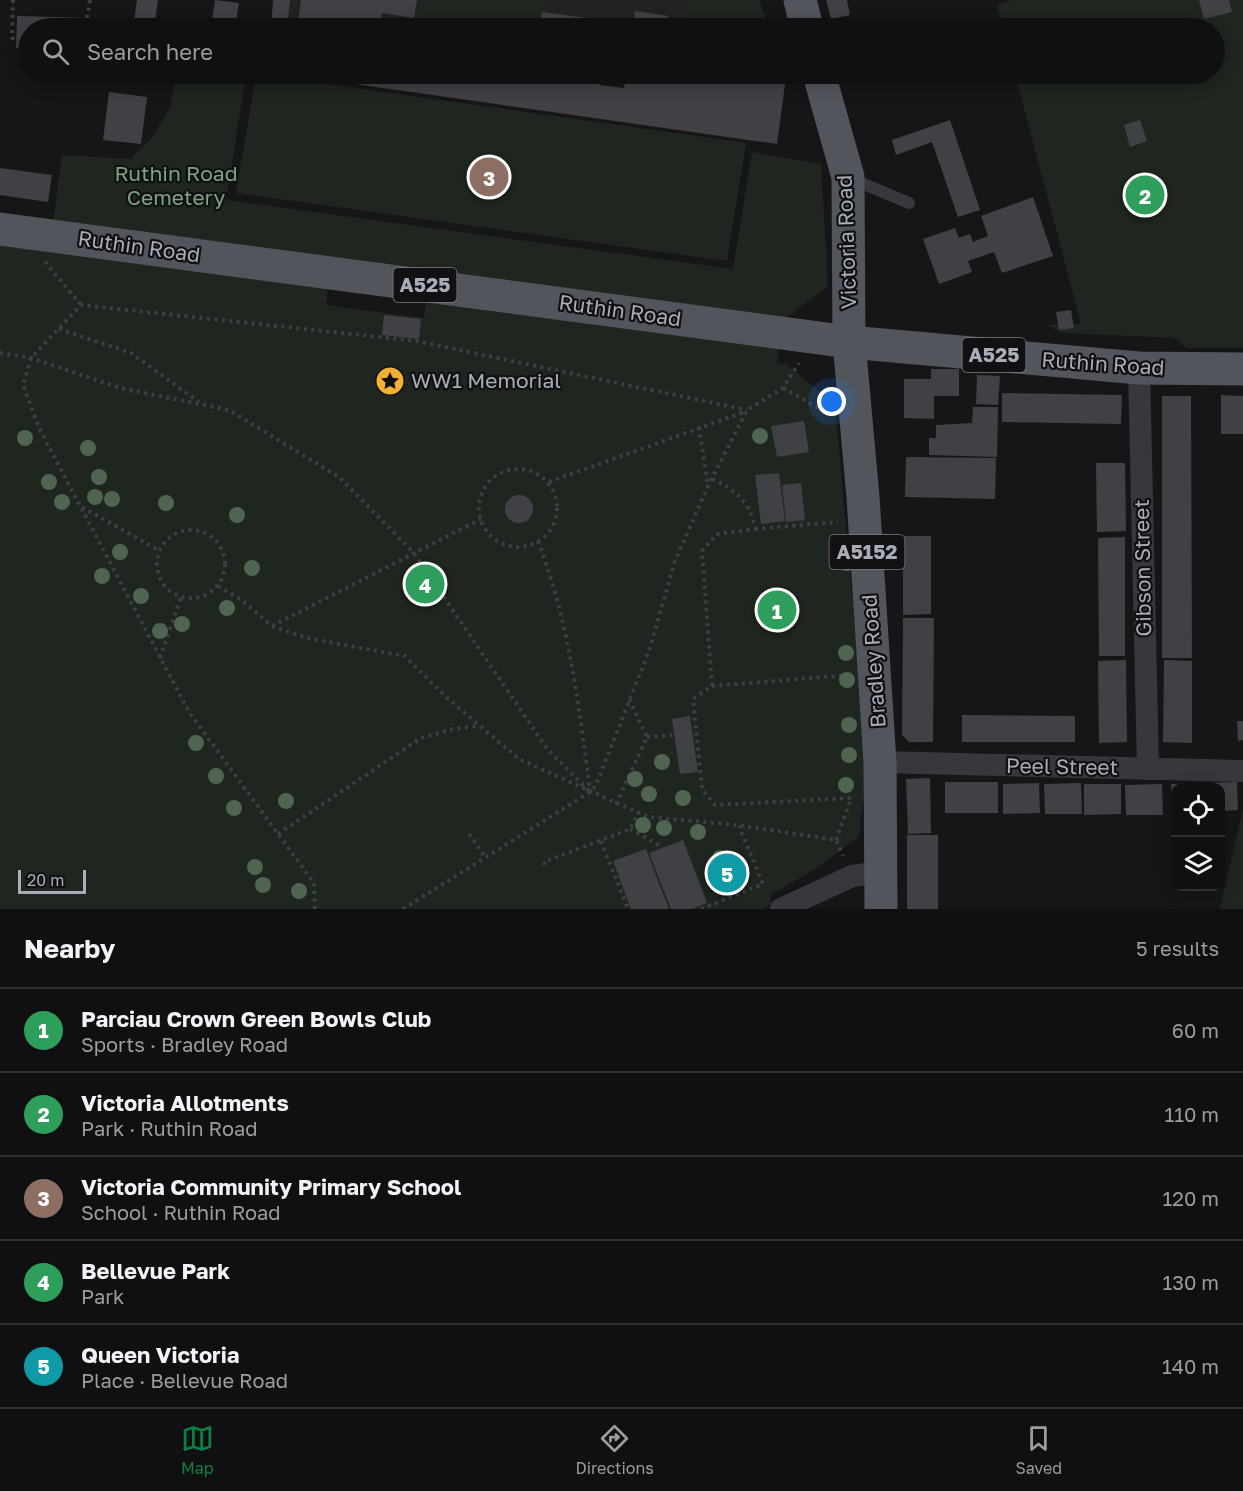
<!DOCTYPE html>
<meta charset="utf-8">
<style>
:root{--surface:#101012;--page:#1e1e20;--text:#f1f3f6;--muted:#9c9d9f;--line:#303032;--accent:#0b8043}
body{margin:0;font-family:"Golos Text",sans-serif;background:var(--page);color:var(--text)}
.controls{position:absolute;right:18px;bottom:18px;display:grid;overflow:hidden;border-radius:12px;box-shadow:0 3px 15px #0003}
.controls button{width:54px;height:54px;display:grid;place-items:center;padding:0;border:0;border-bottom:2px solid var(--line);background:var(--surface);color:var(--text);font:30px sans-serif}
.scale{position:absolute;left:18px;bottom:15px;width:68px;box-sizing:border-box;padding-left:6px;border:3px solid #a8adb8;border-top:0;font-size:16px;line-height:21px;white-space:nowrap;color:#a8adb8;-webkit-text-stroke:4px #111113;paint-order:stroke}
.you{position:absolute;left:832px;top:402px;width:21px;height:21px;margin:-15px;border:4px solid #fff;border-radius:50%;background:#1a73e8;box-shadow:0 0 0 9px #1a73e833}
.badge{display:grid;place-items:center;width:39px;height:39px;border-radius:50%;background:var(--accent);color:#fff;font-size:20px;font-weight:700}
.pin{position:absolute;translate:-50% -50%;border:3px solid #fff;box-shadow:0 2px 6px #0006}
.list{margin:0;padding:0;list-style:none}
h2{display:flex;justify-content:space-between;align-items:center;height:78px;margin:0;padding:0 24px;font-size:26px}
h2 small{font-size:20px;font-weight:400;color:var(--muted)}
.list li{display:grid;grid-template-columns:39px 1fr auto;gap:18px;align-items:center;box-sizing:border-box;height:84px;padding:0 24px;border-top:2px solid var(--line)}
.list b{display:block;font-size:22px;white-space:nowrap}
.list p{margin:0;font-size:20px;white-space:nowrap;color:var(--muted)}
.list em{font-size:20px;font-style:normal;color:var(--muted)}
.icon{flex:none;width:33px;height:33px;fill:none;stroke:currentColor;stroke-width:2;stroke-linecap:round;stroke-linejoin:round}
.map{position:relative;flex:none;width:1243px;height:909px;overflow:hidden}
.search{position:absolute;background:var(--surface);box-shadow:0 3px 15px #0003;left:18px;right:18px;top:18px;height:66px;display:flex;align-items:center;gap:15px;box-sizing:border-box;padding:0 21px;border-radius:33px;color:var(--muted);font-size:22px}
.sheet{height:498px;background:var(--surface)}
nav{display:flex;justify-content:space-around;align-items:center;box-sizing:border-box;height:84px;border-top:2px solid var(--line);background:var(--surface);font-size:16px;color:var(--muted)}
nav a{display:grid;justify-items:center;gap:3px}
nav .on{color:var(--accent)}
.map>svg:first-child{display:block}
.built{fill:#222225}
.green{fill:#1e261f}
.building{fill:#404145}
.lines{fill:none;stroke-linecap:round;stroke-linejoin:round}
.path{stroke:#3d3f44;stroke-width:4;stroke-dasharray:3 4.5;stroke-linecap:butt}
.lane{stroke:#37383d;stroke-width:12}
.street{stroke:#37383d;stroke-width:22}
.primary{stroke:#53555c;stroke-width:33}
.tree{fill:#506452}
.labels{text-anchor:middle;stroke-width:4.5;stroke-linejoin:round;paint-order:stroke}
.shield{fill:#111113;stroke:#7b7e86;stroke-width:1.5}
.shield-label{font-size:20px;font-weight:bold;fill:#a8adb8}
.park-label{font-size:21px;fill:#7fa381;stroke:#111113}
.street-label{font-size:21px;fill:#a8adb8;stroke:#111113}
.poi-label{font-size:21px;fill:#a8adb8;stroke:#111113;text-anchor:start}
</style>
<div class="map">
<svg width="1243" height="909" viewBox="0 0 1243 909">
<rect width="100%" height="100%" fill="#161618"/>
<!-- built -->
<path class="built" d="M289 0H759L769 28H285Z"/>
<!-- green -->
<g class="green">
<path d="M420 0H550L548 13 541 12 539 28H446L417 24Z"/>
<path d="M687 0H759L769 28H682Z"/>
<path d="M1011 0H1243V348H1187L1174 338 1062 333 1047 325 1081 324 1015 74H1214V28H1003L997 5Z"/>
<path d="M176 74 245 82 226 200 733 269 752 152 821 164 828 286 785 319 53 223 62 155 131 159 150 140 170 108Z"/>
<path d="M256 74 746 143 727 261 236 193Z"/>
<path d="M0 245 328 287 326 305 424 318 426 302 779 347 777 363 786 364 835 404 867 764 859 836 815 869 771 895V904L764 909H0Z"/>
<path d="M1243 808V909H1220Z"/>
</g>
<!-- building -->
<g class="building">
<path d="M137 0H158L154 28H133Z"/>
<path d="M215 0 239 3 235 28H211Z"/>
<path d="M273 0H290L287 28H271Z"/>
<path d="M301 0H417L414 18 382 13 381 19 436 28H297Z"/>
<path d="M826 0H847L850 15 831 19Z"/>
<path d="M1199 0H1229L1232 12 1204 19Z"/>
<path d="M635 11 668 16 666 28H633Z"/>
<path d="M542 12 609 21 608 28H539Z"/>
<path d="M17 16 94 18V28H28V48H16Z"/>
<path d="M285 74H601L599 85 624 88 626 74H758L786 77 777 144Z"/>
<path d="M109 92 147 97 141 144 103 140Z"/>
<path d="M950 120 980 210 958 217 932 142 896 155 892 140Z"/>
<path d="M1140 120 1147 141 1130 147 1124 125Z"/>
<path d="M0 168 52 175 48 202 0 195Z"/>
<path d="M1033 197 1053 256 1002 273 994 252 968 261 972 272 939 284 923 239 955 228 959 238 970 234 973 242 988 236 981 216Z"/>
<path d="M1071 310 1074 328 1059 330 1056 312Z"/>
<path d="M384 315 421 319 419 339 382 335Z"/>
<path d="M931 369H959V396H934V419L904 418V379H931Z"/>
<path d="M977 375 1000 376 998 405 976 404Z"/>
<path d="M1002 393 1122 395 1121 424 1002 422Z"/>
<path d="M1221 395 1243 396V434H1221Z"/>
<path d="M1162 396H1191L1192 658H1162Z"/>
<path d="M973 407H998L997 457 929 455V438H936V425L972 423Z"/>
<path d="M804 421 809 452 777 457 771 426Z"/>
<path d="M906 457 996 458 995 499 905 497Z"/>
<path d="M1096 463H1125L1126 531 1097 532Z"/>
<path d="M779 473 785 521 761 524 755 475Z"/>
<path d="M801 483 805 520 786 522 782 485Z"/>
<circle cx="519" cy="509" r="14"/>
<path d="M903 536H931V614L903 615Z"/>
<path d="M1125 537V656H1099L1098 538Z"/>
<path d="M903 618H934L933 742H909L902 735Z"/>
<path d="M1126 660 1127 742 1099 743 1098 661Z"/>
<path d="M1164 660 1192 661V743L1163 742Z"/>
<path d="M962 715 1075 716V742H962Z"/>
<path d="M690 716 698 772 680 774 672 719Z"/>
<path d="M1237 721H1243V740L1238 741Z"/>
<path d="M930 778 931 833 908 834 906 779Z"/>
<rect x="945" y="782" width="53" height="31"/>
<path d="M1237 782 1238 810 1220 811V788H1176V812L1172 813 1171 784Z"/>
<path d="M1039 783 1040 813 1003 814V784Z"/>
<path d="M1081 783 1082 814H1045L1044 784Z"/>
<path d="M1084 784H1121V814L1084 815Z"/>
<path d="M1162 784 1163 815H1126L1125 785Z"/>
<rect x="907" y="835" width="31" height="74"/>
<path d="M683 840 707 903 692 909H671L649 853Z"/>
<path d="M646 849 669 909H631L613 861Z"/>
</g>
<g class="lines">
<!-- path -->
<g class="path">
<path d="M13 0 12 38 16 39"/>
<path d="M87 18 90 0"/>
<path d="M45 262 81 305"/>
<path d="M59 329 131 353 199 402"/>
<path d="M0 353 31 358 120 388 229 410 339 477 413 552 548 750 590 792"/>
<path d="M783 388 829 414"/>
<path d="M699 427 708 486"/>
<circle cx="518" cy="508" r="39"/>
<path d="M712 479C735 489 751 503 755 529L717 534 702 551 712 686 693 699 702 789 715 805 851 798"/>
<path d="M549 482 747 411"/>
<path d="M82 507 160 551"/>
<path d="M755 529 838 522"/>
<circle cx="191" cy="564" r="34"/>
<path d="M538 541C569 622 579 706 590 791"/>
<path d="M218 586 240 599 272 626 481 519"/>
<path d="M272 626 306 638 405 656 446 697 519 759 648 817 737 825 836 840 843 856"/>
<path d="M160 658 181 597"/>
<path d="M712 686 849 675"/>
<path d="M647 737 675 735"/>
<path d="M616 804 647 737 629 699"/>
<path d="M630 829 662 847"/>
<path d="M278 834 421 738 453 729 480 726"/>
<path d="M469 834 485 857"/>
<path d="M836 840 851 799"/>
<path d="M601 841 628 909"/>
<path d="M545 865 544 862 630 829 638 813"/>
<path d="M315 909 314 883 189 712 39 428 23 385 31 358 81 305 416 341 747 410"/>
<path d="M403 909 590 792 596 785 649 651 675 561 708 486 747 410 783 388 799 363"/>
<path d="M701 909 763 884 739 826"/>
</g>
<!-- lane -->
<path class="lane" d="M852 179 909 203"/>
<!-- street -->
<g class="street">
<path d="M1139 368 1148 769"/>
<path d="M880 762 1243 771"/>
<path d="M781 909 852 876 881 872"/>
</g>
<!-- primary -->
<g class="primary">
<path d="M800 0 807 28"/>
<path d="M819 74 848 177 849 342 863 497 880 762 881 909"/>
<path d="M0 229 849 342 1139 368 1243 369"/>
</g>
</g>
<!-- trees -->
<g class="tree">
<circle cx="760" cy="436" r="8"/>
<circle cx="25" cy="438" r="8"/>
<circle cx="88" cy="448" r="8"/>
<circle cx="99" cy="477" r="8"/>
<circle cx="49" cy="482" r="8"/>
<circle cx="95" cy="497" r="8"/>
<circle cx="112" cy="499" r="8"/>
<circle cx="62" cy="502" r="8"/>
<circle cx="166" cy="503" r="8"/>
<circle cx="237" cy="515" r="8"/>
<circle cx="120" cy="552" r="8"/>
<circle cx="847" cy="563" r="8"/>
<circle cx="252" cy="568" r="8"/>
<circle cx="102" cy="576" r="8"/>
<circle cx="141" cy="596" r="8"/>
<circle cx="227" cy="608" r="8"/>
<circle cx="182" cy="624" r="8"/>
<circle cx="160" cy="631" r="8"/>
<circle cx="846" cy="653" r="8"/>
<circle cx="847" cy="680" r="8"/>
<circle cx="849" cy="725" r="8"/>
<circle cx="196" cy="743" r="8"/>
<circle cx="849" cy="755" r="8"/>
<circle cx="662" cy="762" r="8"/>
<circle cx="216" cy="776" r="8"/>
<circle cx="635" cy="779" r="8"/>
<circle cx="846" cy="785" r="8"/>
<circle cx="649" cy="794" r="8"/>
<circle cx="683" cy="798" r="8"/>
<circle cx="286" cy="801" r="8"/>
<circle cx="234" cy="808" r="8"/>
<circle cx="643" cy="825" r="8"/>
<circle cx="664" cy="828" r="8"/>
<circle cx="698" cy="832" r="8"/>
<circle cx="720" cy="858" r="8"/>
<circle cx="255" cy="867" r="8"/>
<circle cx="263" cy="885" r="8"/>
<circle cx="732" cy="885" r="8"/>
<circle cx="299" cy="891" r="8"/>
</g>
<!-- icons -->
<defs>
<g id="sight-disc" transform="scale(1.5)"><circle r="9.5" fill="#f2b134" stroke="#111113"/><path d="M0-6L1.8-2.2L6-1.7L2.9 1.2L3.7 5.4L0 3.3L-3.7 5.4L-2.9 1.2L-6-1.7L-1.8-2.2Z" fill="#111"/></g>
</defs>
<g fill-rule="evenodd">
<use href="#sight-disc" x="390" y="381"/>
</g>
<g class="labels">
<!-- shield labels -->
<g class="shield">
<rect x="393.5" y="268" width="63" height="34" rx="4.5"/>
<rect x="962.5" y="338" width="63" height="34" rx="4.5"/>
<rect x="829.5" y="535" width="75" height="34" rx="4.5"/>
</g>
<g class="shield-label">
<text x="425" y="292">A525</text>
<text x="994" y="362">A525</text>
<text x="867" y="559">A5152</text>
</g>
<!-- park labels -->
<g class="park-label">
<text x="176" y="181">Ruthin Road<tspan x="176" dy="24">Cemetery</tspan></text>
</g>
<!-- street labels -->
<g class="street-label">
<text transform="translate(847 242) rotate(-92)" y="7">Victoria Road</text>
<text transform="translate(139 247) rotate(8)" y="7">Ruthin Road</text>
<text transform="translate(620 311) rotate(8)" y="7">Ruthin Road</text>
<text transform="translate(1103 364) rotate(4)" y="7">Ruthin Road</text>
<text transform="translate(1143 568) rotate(-91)" y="7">Gibson Street</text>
<text transform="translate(874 661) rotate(-94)" y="7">Bradley Road</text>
<text transform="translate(1062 767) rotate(1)" y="7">Peel Street</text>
</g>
<!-- poi labels -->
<g class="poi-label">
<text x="411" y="388">WW1 Memorial</text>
</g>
</g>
</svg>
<div class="controls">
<button><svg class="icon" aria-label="locate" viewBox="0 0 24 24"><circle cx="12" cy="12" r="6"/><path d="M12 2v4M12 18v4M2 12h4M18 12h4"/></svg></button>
<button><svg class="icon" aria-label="layers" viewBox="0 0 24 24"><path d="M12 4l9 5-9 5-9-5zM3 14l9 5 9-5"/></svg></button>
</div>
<div class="scale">20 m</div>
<div class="you"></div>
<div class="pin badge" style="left:777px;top:610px;background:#2e9e5b">1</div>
<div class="pin badge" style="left:1145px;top:195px;background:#2e9e5b">2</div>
<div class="pin badge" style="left:489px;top:177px;background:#8d6e63">3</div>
<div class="pin badge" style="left:425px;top:584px;background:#2e9e5b">4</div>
<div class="pin badge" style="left:727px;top:873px;background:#0f9aa8">5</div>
<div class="search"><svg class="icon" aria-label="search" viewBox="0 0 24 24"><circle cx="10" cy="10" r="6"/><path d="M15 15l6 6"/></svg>Search here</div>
</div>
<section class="sheet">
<h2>Nearby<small>5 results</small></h2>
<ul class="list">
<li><span class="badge" style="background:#2e9e5b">1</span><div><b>Parciau Crown Green Bowls Club</b><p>Sports · Bradley Road</p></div><em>60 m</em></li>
<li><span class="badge" style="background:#2e9e5b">2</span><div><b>Victoria Allotments</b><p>Park · Ruthin Road</p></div><em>110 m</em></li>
<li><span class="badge" style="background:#8d6e63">3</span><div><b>Victoria Community Primary School</b><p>School · Ruthin Road</p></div><em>120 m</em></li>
<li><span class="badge" style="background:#2e9e5b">4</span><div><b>Bellevue Park</b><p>Park</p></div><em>130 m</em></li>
<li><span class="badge" style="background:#0f9aa8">5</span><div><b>Queen Victoria</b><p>Place · Bellevue Road</p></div><em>140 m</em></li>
</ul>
</section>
<nav>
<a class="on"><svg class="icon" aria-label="map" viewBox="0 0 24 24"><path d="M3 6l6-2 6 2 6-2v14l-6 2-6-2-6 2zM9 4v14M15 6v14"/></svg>Map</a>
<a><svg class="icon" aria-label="directions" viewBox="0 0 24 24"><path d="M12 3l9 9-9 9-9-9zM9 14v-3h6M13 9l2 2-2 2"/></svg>Directions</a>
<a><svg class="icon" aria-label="saved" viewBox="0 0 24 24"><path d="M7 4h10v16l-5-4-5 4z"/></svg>Saved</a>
</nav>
